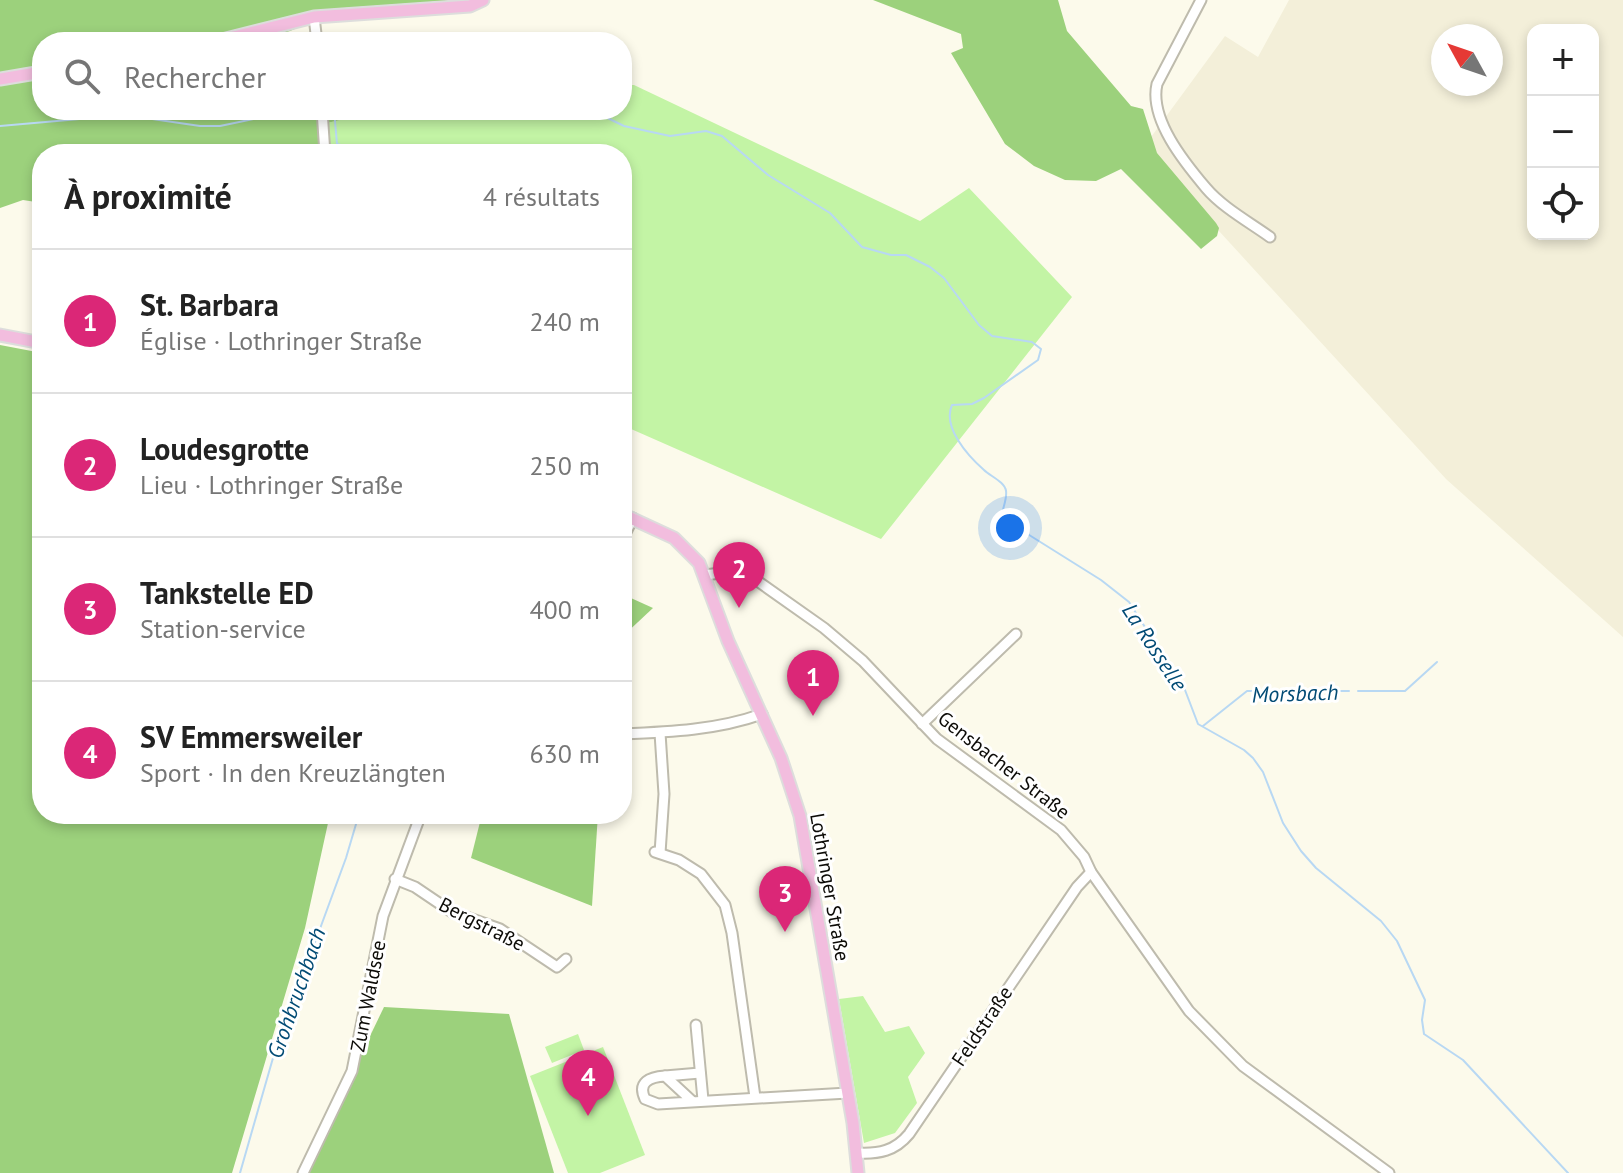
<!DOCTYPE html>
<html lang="fr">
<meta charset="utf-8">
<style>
:root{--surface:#fff;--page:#f6f6f6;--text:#222;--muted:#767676;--line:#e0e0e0;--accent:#db2777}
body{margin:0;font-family:"PT Sans",sans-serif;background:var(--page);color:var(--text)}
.controls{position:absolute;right:24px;top:24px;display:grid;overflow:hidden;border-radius:16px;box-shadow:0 4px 12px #0003}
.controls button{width:72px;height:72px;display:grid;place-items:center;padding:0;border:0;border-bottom:2px solid var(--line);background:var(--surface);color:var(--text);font:40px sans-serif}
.compass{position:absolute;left:1431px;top:24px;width:72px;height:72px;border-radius:50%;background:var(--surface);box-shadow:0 4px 12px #0003;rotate:310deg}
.you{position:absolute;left:1010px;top:528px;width:28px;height:28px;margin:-20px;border:6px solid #fff;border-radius:50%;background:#1a73e8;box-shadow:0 0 0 12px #1a73e833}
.badge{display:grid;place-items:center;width:52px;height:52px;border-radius:50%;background:var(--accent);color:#fff;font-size:26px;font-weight:700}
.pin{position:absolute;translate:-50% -66px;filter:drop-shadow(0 2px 4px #0008)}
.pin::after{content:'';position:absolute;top:42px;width:28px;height:24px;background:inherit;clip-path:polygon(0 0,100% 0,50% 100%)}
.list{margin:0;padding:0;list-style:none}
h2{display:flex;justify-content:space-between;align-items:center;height:104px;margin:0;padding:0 32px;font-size:34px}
h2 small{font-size:26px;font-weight:400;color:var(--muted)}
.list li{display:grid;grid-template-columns:52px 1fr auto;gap:24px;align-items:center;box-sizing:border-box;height:144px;padding:0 32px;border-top:2px solid var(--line)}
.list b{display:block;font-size:30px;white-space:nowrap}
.list p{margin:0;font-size:26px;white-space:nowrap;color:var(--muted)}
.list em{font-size:26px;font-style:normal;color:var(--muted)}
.icon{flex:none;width:44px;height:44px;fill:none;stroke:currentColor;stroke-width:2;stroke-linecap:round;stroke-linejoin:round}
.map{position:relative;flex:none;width:1623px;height:1173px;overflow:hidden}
.search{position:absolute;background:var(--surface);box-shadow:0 4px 12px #0003;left:32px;top:32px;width:600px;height:88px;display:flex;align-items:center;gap:20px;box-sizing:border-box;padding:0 28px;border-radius:32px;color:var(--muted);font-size:30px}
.panel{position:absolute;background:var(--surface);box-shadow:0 4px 12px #0003;left:32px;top:144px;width:600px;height:680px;border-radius:32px}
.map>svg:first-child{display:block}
.built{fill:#f3efd9;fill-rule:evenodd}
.green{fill:#c3f4a5}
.forest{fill:#9cd17c}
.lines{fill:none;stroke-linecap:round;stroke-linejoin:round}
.stream{stroke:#b8d8f3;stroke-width:2}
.minor-casing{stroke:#bebbad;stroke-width:13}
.major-casing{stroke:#dddddc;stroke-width:15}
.minor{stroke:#fff;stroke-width:9}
.major{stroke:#f2bdde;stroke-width:11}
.labels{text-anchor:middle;stroke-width:6;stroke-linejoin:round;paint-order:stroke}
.street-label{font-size:20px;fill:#0c0b07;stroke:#fff}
.water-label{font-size:22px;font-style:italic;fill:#024b75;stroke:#fff}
</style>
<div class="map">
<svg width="1623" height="1173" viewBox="0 0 1623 1173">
<rect width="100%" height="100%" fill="#fcfaeb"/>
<!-- built -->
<path class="built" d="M1289 0H1623V637L1446 479 1143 148 1225 36 1258 57ZM1533 30H1593V234H1533ZM1443 36H1491V84H1443Z"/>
<!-- green -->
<g class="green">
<path d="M622 85H634L920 221 969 188 1072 297 881 539 622 425V154H318V125L385 110H622Z"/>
<path d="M863 996 885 1032 909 1026 925 1053 908 1077 917 1103 895 1133 864 1143 839 999Z"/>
<path d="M578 1034 584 1050 552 1063 545 1047Z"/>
<path d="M603 1047 645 1155 600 1173H568L530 1076Z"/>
</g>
<!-- forest -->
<g class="forest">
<path d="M0 0H459L345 8 290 31 254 42H42V110H385L318 125V154H42V203L23 200 0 208Z"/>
<path d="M873 0H1058L1067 31 1131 106 1143 109 1157 153 1216 223 1219 228 1217 236 1201 249 1121 169 1096 181 1065 180 1034 166 1005 144 951 53 963 48 961 34Z"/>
<path d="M0 345 42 353V814H330L305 928 232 1173H0Z"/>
<path d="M622 594 653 608 622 637Z"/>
<path d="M482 814H598L592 906 471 858Z"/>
<path d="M384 1007 509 1014 554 1173H304Z"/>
</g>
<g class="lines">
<!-- stream -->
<g class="stream">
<path d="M334 110 337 144 359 150 361 154"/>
<path d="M591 110 624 126 670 136 706 131 722 136 768 175 830 213 862 247 891 255H906L930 267 944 278 979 325 992 336 1032 342 1041 349 1038 360 984 398 972 404 952 405C942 427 968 456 984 470 990 476 1005 482 1006 491 1007 497 1004 505 1003 510L1018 528 1101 580 1129 602 1185 690 1198 724 1244 750 1253 758 1263 772 1283 823 1301 851 1316 868 1381 921 1397 941 1425 1000 1422 1020 1424 1034 1463 1060 1568 1173"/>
<path d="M0 126 125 115 200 126H220L297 110"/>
<path d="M1358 691H1405L1437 662"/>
<path d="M1203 726 1247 691H1349"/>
<path d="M240 1173 275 1051 346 858 359 814"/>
</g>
<!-- minor casing -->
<g class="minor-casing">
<g id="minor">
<path d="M1201 0 1157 84C1149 119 1184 162 1206 188 1222 207 1249 222 1270 237"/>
<path d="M314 17 317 42"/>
<path d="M322 110 325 154"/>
<path d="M622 540 633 518"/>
<path d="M705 575 728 572 749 575 824 628 863 661 937 739 1061 830 1084 857 1091 872 1189 1011 1243 1066 1389 1173"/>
<path d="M922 724 1016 634"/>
<path d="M622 734C670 732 717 730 762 714"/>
<path d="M655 852 679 860 701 874 725 905 732 933 755 1097"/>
<path d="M660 853 664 794 660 733"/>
<path d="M395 879 415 887 452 912 500 929 557 967 566 959"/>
<path d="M696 1025 703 1100"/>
<path d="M665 1076 700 1073"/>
<path d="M692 1101 665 1076C650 1077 637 1082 645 1099L658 1104 848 1093"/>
<path d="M858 1153C879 1154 895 1151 909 1134L1077 887 1091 872"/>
<path d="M303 1173 352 1071 383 916 421 814"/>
</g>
</g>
<!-- major casing -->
<g class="major-casing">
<g id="major">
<path d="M214 42 314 17 470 6 483 0"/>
<path d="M0 79 42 72"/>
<path d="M0 335 42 343"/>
<path d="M622 514 674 538 699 563 728 641 781 758 800 816 853 1123 858 1173"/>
</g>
</g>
<!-- minor -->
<use href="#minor" class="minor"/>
<!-- major -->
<use href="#major" class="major"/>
</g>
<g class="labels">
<!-- street labels -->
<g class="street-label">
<text transform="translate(1004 765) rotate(38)" y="7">Gensbacher Straße</text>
<text transform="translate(830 887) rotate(80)" y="7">Lothringer Straße</text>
<text transform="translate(482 924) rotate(27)" y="7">Bergstraße</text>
<text transform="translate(368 996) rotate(-79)" y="7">Zum Waldsee</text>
<text transform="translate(982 1026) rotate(-56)" y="7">Feldstraße</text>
</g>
<!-- water labels -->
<g class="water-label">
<text transform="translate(1155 647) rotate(57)" y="8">La Rosselle</text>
<text transform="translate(1295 693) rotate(-2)" y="8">Morsbach</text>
<text transform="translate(296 993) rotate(-71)" y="8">Grohbruchbach</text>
</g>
</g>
</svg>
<div class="controls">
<button>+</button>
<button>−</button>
<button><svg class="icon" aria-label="locate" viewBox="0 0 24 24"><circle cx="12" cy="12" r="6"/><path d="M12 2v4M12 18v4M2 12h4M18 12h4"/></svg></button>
</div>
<svg class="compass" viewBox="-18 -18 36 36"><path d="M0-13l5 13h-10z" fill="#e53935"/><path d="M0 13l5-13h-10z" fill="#767676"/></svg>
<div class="you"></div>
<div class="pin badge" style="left:813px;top:716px">1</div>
<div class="pin badge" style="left:739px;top:608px">2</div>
<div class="pin badge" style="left:785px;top:932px">3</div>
<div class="pin badge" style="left:588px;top:1116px">4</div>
<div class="search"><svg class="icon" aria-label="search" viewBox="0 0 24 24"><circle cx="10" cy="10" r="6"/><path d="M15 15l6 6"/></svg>Rechercher</div>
<section class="panel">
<h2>À proximité<small>4 résultats</small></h2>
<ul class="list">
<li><span class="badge">1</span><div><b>St. Barbara</b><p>Église · Lothringer Straße</p></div><em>240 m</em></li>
<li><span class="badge">2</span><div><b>Loudesgrotte</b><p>Lieu · Lothringer Straße</p></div><em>250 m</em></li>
<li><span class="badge">3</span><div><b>Tankstelle ED</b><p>Station-service</p></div><em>400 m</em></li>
<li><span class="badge">4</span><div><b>SV Emmersweiler</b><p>Sport · In den Kreuzlängten</p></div><em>630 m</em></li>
</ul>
</section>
</div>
